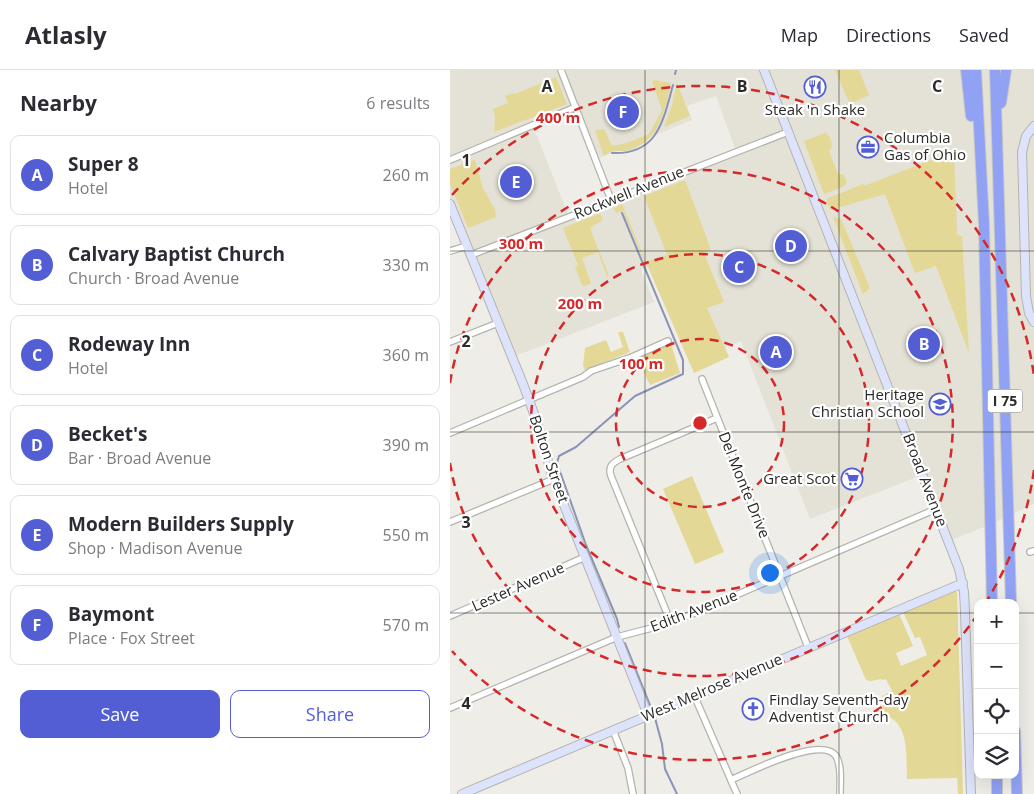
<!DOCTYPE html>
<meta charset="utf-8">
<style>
:root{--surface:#fff;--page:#f7f7f7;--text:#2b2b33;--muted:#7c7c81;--line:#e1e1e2;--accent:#535ed5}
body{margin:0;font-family:"Open Sans",sans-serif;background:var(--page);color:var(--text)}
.controls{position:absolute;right:15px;bottom:15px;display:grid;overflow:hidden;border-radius:10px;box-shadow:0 5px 20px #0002}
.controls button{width:45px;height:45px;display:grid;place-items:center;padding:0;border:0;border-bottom:1px solid var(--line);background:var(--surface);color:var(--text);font:25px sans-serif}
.you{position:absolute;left:319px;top:502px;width:18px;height:18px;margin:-12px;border:4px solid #fff;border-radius:50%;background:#1a73e8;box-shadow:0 0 0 8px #1a73e833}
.badge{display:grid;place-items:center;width:32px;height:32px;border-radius:50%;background:var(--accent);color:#fff;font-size:16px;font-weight:700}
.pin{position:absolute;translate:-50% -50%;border:2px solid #fff;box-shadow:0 1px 5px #0006}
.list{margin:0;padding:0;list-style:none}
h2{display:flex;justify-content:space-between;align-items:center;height:65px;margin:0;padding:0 20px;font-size:21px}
h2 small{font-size:16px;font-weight:400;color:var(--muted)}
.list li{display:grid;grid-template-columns:32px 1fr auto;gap:15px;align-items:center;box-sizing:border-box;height:80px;margin:0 10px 10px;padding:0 10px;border:1px solid var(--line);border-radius:10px}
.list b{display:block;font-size:19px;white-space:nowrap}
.list p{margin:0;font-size:16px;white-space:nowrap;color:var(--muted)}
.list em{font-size:16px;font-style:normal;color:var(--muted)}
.actions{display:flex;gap:10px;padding:15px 20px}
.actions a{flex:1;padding:11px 0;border:1px solid var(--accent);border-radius:10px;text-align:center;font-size:18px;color:var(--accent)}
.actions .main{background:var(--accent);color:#fff}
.icon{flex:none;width:28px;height:28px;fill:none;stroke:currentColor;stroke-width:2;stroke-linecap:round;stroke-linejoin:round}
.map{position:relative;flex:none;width:584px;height:724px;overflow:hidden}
header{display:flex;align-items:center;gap:30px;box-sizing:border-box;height:70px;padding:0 25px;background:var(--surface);border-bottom:1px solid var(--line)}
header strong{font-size:24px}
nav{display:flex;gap:28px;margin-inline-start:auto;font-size:18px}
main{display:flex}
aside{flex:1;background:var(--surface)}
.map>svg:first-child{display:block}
.built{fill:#e4e2d6;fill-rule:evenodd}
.green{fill:#e3d895}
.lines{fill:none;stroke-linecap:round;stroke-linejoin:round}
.stream{stroke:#8b94b7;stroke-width:2}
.street-casing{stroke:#b4b4af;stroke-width:8}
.secondary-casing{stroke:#b4b4af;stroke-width:10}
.highway-casing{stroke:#c8c8c7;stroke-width:12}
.street{stroke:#fff;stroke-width:5.5}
.secondary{stroke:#dee3fc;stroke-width:8}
.highway{stroke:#91a2f4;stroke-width:10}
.grid{fill:none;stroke:#2a2a28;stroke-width:1;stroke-opacity:0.55}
.ring{fill:none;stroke:#d62828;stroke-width:2.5;stroke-dasharray:9 6}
.labels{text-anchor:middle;stroke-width:4.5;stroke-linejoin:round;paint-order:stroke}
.shield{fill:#fff;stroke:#6a6a68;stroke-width:1}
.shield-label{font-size:14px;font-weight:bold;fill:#2a2a28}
.poi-label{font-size:15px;fill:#2a2a28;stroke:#fff;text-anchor:start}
.street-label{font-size:15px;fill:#2a2a28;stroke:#fff}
.grid-label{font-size:16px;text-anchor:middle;font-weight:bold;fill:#2a2a28;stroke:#fff;stroke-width:4.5;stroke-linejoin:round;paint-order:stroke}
.centre{fill:#d62828;stroke:#fff;stroke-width:2.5}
.ring-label{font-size:15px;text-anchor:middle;font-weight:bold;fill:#d62828;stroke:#fff;stroke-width:4.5;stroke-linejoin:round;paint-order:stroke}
</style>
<header>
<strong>Atlasly</strong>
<nav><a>Map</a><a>Directions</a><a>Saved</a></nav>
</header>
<main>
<aside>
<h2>Nearby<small>6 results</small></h2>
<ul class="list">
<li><span class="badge">A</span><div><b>Super 8</b><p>Hotel</p></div><em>260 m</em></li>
<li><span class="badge">B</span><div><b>Calvary Baptist Church</b><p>Church · Broad Avenue</p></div><em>330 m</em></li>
<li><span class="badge">C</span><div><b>Rodeway Inn</b><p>Hotel</p></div><em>360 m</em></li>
<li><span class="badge">D</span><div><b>Becket's</b><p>Bar · Broad Avenue</p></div><em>390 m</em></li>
<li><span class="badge">E</span><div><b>Modern Builders Supply</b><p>Shop · Madison Avenue</p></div><em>550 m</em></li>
<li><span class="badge">F</span><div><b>Baymont</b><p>Place · Fox Street</p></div><em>570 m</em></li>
</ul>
<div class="actions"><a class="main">Save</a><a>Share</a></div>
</aside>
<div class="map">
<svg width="584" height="724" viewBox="0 0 584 724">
<rect width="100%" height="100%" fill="#eeede8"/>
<!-- built -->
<path class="built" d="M0 0H584V434L539 455 499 471 472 405 360 449 291 271 240 292 198 197 191 200 204 232 63 287 0 134ZM266 26 286 81 119 147 87 66 81 56 126 37 146 89 242 50 237 36Z"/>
<!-- green -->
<g class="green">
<path d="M385 0H409L419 25 402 33 399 32Z"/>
<path d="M106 7 117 34 44 62 45 48 43 39 58 33 55 26 64 23 65 24Z"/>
<path d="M204 10 221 13C215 39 210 71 180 80 174 82 166 80 161 82 158 83 156 85 154 86L145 60 154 59 162 76 177 73 199 64 212 40 202 12Z"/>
<path d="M227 13 240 46 214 57 222 35Z"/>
<path d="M375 63C380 65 382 73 382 78L379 81 388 104H393L397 112 393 117 374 124 354 71Z"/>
<path d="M504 81 507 165 512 166 519 283 486 196 465 203 435 124 380 140 376 129 413 114 414 116Z"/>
<path d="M25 90 33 118 45 140 46 147 18 158 0 114V99Z"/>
<path d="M235 110 261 180 254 183 274 232 257 238 279 287 244 303 198 197 195 192 175 147 174 141 166 143 164 138 172 134 196 192 217 185 194 126Z"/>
<path d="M150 143 153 150 140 158 159 206 157 207 148 182 132 188 141 213 135 216 132 215 125 197 128 195 113 158Z"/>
<path d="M383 147 391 149 420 218 413 224Z"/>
<path d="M168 262H173L180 282 135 300 133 296 135 278 156 270 161 282 173 277Z"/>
<path d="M221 274 230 303 200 315 187 287Z"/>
<path d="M242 406 274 482 245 494 213 419Z"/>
<path d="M503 521 507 522 513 724H508L507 708 457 709C456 689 460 653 436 646 430 645 422 645 416 645L431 638 433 635 432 626 442 621 436 609 433 610 431 609 421 611 416 610 397 566 398 564 449 544 463 576 446 583 451 596 477 585 470 567 465 568 453 542Z"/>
</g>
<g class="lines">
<!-- stream -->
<g class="stream">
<path d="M225 4 226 0"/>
<path d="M162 83C208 85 213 51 223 15"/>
<path d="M169 557 167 549 136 475 107 393 109 386 126 377 185 326 233 304V290L172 143"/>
<path d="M175 573 200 635"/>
<path d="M205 648 212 674 215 699 227 724"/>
</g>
<!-- street casing -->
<g class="street-casing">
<g id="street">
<path d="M111 0 161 130"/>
<path d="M0 90 126 37"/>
<path d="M0 181 17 176"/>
<path d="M21 185 338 62"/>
<path d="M0 272 48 253"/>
<path d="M252 309 358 577"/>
<path d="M0 363 133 307 141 301 182 287 218 271"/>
<path d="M0 452 104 409"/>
<path d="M580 482 584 481"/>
<path d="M0 546 135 487"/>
<path d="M221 553 161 406C158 397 162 393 170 389L267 348"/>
<path d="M244 625 287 724"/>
<path d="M0 638 167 567 221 553 486 439"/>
<path d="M163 660 178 698 183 724"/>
<path d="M281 710C299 702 372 665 386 686 392 695 390 713 390 724"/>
</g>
</g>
<!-- secondary casing -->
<g class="secondary-casing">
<g id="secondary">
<path d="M314 0 509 499 514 522 515 541 521 724"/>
<path d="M584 56 576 66 572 82 576 226 579 243 584 252"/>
<path d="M0 134 73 314 86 349 102 405 198 645"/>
<path d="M12 724 513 513"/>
</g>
</g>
<!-- highway casing -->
<g class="highway-casing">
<g id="highway">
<path d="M516 0 521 46"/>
<path d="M526 0 534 154 542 533"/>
<path d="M545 0 561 533"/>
<path d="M551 33 556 0"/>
<path d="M565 661 567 724"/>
<path d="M547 705V724"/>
</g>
</g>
<!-- street -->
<use href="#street" class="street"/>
<!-- secondary -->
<use href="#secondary" class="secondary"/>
<!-- highway -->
<use href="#highway" class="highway"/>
</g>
<!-- grid -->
<path class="grid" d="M195 0V724M389 0V724M0 181H584M0 362H584M0 543H528M565 543H584"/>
<!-- distance rings -->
<g class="ring">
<circle cx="250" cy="353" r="84"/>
<circle cx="250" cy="353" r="169"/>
<path d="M0 313A253 253 0 1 1 0 393"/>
<path d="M584 400A337 337 0 0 1 536 532M528 544A337 337 0 0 1 2 581M2 125A337 337 0 0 1 584 306"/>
</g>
<!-- icons -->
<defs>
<g id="restaurant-ring" transform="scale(1.125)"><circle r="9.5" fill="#fff" stroke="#535ed5" stroke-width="1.5"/><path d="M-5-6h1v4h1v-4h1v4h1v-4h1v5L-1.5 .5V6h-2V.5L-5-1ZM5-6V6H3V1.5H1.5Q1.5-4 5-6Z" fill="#535ed5"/></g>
<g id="office-ring" transform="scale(1.125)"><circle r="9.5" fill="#fff" stroke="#535ed5" stroke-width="1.5"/><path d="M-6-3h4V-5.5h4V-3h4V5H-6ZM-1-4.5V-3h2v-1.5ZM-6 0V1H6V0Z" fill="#535ed5"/></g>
<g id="school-ring" transform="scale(1.125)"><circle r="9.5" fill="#fff" stroke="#535ed5" stroke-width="1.5"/><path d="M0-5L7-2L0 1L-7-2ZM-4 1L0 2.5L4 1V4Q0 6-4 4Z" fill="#535ed5"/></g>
<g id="supermarket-ring" transform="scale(1.125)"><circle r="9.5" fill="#fff" stroke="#535ed5" stroke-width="1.5"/><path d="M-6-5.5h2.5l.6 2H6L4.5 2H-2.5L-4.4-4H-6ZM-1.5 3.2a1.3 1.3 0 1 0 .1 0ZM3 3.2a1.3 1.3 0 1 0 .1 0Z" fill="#535ed5"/></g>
<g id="church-ring" transform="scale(1.125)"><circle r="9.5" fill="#fff" stroke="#535ed5" stroke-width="1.5"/><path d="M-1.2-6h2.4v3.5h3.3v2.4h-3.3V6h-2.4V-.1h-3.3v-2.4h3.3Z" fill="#535ed5"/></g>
</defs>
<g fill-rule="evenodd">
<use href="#restaurant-ring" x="365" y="17"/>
<use href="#office-ring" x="418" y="77"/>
<use href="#school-ring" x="490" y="334"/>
<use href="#supermarket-ring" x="402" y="409"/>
<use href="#church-ring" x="303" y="639"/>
</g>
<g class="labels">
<!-- shield labels -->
<rect class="shield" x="537.5" y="319.5" width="35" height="23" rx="4"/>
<g class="shield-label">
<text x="555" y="336">I 75</text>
</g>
<!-- poi labels -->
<g class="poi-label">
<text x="365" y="45" text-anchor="middle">Steak 'n Shake</text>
<text x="434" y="73">Columbia<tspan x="434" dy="17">Gas of Ohio</tspan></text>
<text x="474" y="330" text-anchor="end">Heritage<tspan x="474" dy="17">Christian School</tspan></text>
<text x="386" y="414" text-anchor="end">Great Scot</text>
<text x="319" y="635">Findlay Seventh-day<tspan x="319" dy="17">Adventist Church</tspan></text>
</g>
<!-- street labels -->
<g class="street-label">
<text transform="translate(179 123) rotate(-22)" y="5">Rockwell Avenue</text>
<text transform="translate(99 389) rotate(71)" y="5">Bolton Street</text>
<text transform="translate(475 410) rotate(69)" y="5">Broad Avenue</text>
<text transform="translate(294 415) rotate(68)" y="5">Del Monte Drive</text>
<text transform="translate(68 517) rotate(-24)" y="5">Lester Avenue</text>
<text transform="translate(244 541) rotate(-21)" y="5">Edith Avenue</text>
<text transform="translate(262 618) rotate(-23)" y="5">West Melrose Avenue</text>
</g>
</g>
<g class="grid-label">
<text x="97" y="22">A</text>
<text x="292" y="22">B</text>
<text x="487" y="22">C</text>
<text x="16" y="96">1</text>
<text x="16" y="277">2</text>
<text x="16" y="458">3</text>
<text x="16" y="639">4</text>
</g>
<circle cx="250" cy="353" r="8" class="centre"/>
<g class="ring-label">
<text x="108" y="53">400 m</text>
<text x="71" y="179">300 m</text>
<text x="130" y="239">200 m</text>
<text x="191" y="299">100 m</text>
</g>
</svg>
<div class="controls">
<button>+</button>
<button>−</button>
<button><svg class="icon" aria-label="locate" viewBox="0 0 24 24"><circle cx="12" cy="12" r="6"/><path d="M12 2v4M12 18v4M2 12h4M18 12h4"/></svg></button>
<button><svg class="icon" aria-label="layers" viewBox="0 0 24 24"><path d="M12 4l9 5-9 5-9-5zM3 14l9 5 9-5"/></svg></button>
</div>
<div class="you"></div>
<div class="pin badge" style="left:326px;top:282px">A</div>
<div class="pin badge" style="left:474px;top:274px">B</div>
<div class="pin badge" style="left:289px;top:197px">C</div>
<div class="pin badge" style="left:341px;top:176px">D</div>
<div class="pin badge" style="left:66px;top:112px">E</div>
<div class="pin badge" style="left:173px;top:42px">F</div>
</div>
</main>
